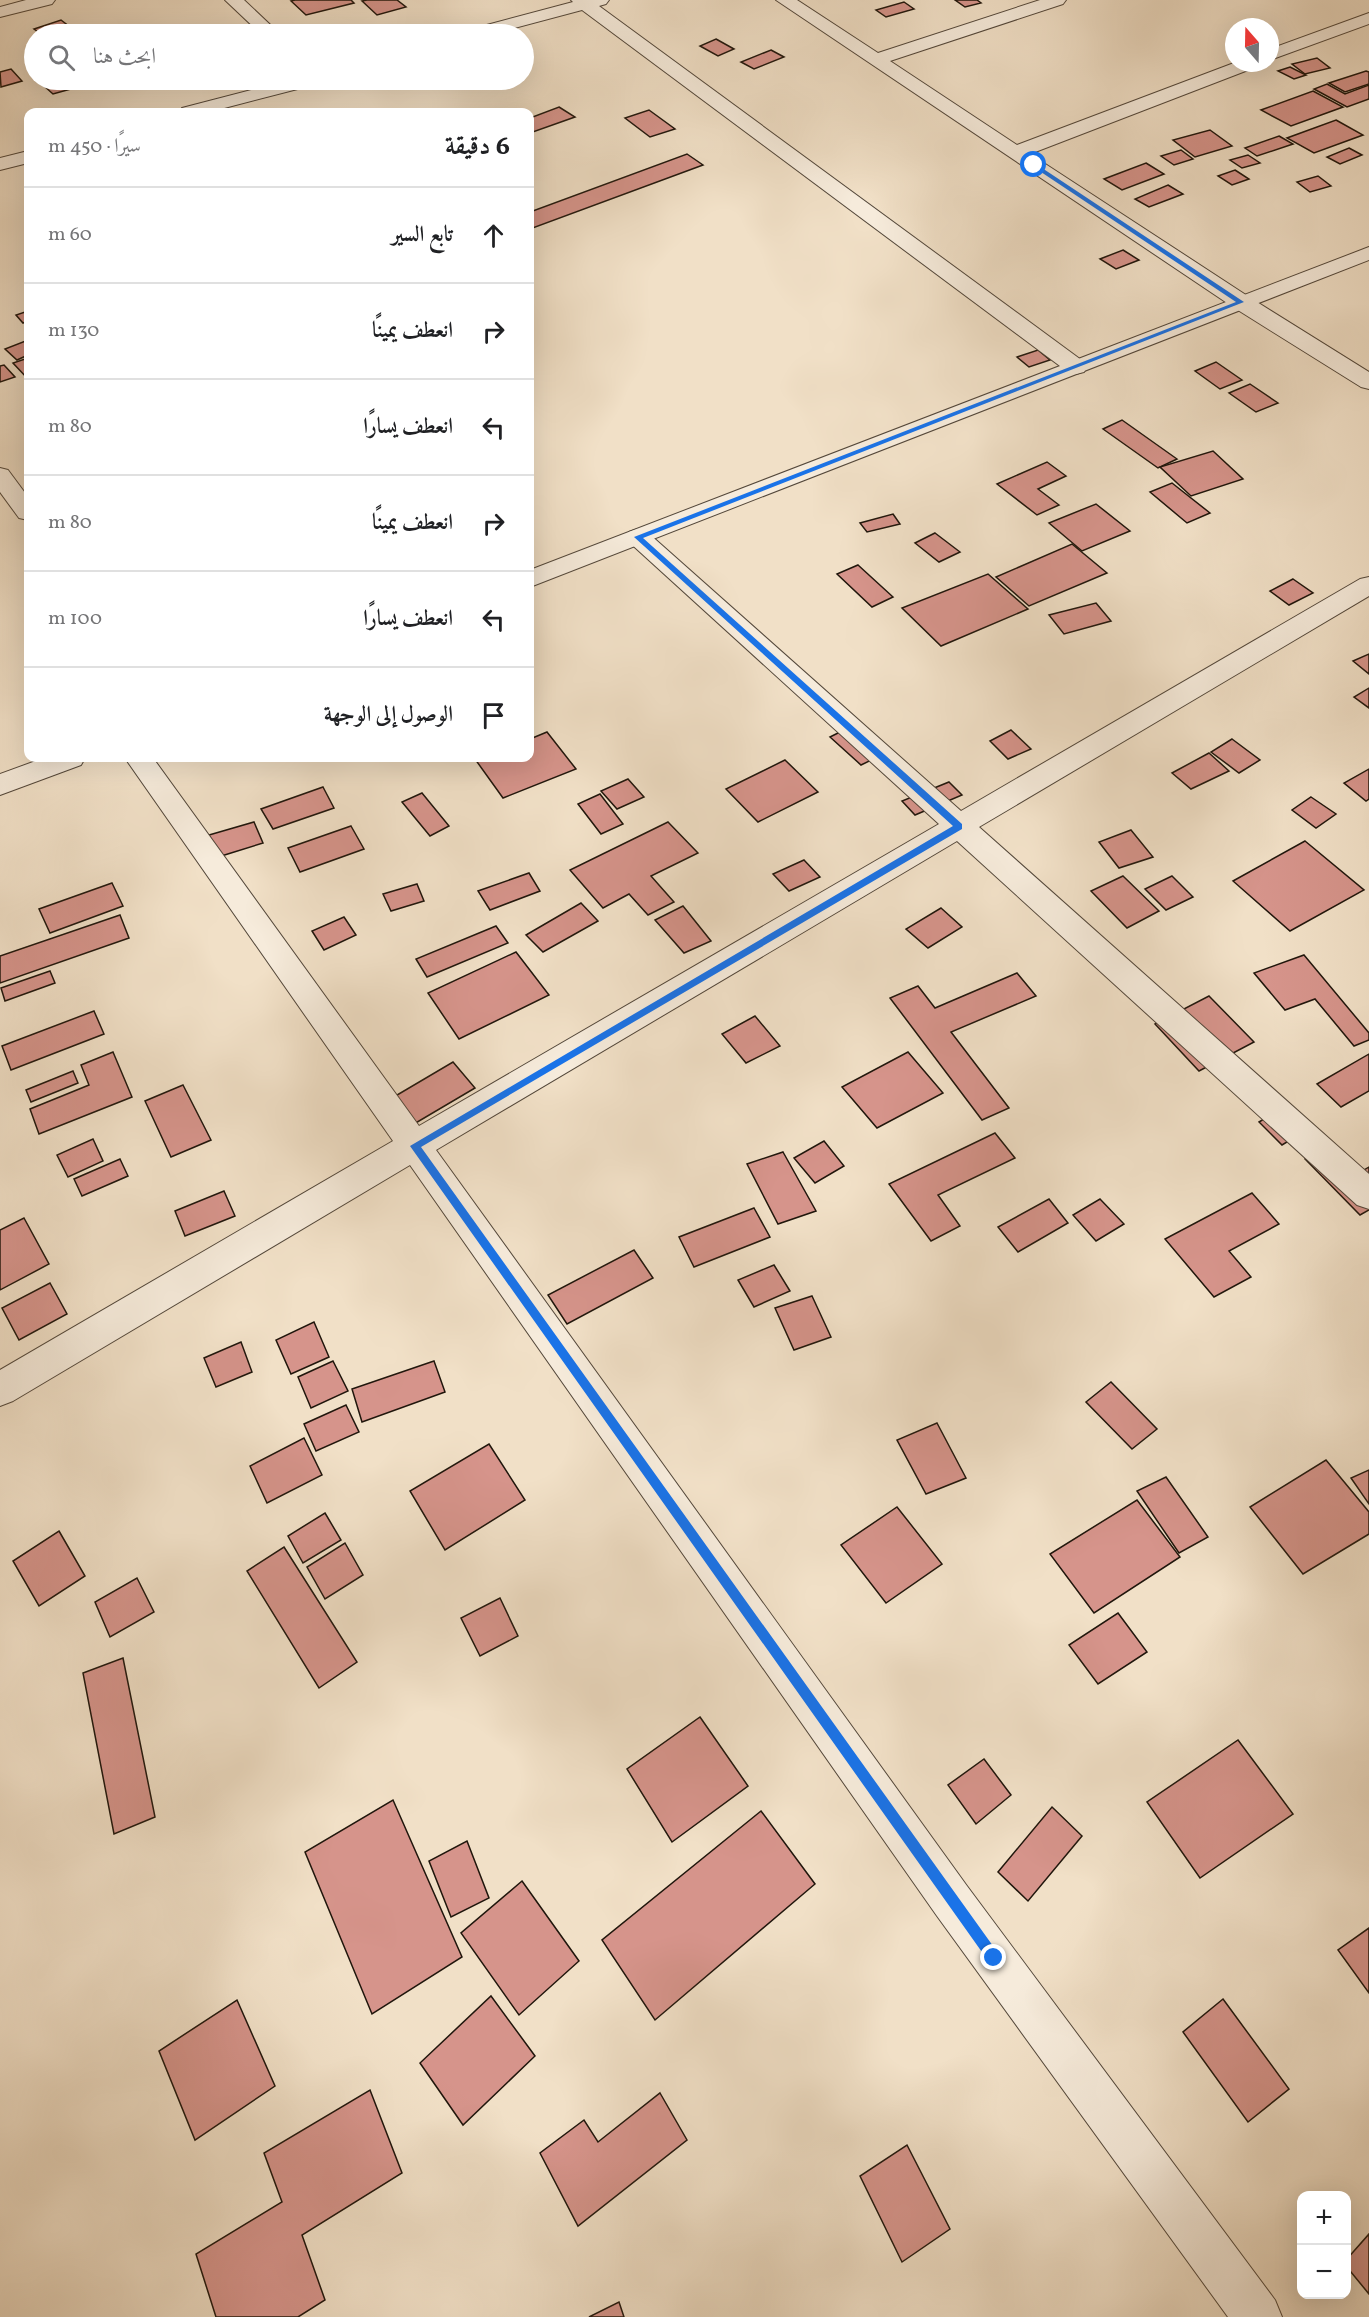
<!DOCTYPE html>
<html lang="ar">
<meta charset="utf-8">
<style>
:root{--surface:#fff;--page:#f2f2f2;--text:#202124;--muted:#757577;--line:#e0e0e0}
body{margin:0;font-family:Vollkorn,Amiri,serif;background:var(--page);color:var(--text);direction:rtl}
.controls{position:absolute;right:18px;bottom:18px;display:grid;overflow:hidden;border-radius:12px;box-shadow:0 6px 24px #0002}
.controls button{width:54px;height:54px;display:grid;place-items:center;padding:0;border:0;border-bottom:2px solid var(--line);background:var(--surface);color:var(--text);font:30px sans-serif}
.compass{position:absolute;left:1225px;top:18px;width:54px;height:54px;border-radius:50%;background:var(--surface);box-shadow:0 6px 24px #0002;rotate:340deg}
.stop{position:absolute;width:18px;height:18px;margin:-14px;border:4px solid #1a73e8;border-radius:50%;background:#fff}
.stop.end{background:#1a73e8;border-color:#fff;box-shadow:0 2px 6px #0008}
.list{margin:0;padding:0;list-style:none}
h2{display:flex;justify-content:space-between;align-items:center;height:78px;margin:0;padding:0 24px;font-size:26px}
h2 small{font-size:20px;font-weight:400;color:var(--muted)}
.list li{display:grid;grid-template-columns:39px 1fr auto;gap:18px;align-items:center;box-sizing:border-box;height:96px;padding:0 24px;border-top:2px solid var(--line)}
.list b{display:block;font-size:22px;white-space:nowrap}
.list em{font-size:20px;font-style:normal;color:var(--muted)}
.icon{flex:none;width:33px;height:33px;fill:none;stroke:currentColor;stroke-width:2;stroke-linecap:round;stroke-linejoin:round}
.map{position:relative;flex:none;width:1369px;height:2317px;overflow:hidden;direction:ltr}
.search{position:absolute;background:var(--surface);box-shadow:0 6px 24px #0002;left:24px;top:24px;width:510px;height:66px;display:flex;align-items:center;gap:15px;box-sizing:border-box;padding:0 21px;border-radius:33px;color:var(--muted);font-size:22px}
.panel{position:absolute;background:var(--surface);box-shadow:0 6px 24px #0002;left:24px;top:108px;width:510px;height:654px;border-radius:12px;direction:rtl}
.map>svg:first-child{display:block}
.building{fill:#d6948b;stroke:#20160c;stroke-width:1.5}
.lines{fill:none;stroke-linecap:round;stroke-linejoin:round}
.minor-casing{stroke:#54483b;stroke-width:2}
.tertiary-casing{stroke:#54483b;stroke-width:2}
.minor{fill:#f6ebdb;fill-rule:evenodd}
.tertiary{fill:#f6ebdb;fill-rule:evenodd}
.route{fill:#1a73e8}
</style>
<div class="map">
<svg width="1369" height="2317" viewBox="0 0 1369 2317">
<rect width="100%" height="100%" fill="#f1e0c7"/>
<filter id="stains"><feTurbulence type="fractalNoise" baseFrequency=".00333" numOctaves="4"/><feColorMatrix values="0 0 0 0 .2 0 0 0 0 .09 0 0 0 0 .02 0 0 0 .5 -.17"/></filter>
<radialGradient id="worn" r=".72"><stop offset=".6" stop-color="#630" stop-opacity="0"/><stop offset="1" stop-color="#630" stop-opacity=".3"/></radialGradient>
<!-- building -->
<g class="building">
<path d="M295 0H351L354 3 306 15 291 1Z"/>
<path d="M367 0H397L406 7 377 15 362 1Z"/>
<path d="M955 0H977L981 3 965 7Z"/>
<path d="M904 2 914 9 886 17 876 10Z"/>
<path d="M61 20 70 27 47 34H41L34 29Z"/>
<path d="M173 27 180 34H145Z"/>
<path d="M716 39 734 49 718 56 700 46Z"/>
<path d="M771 50 784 57 754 69 741 62Z"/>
<path d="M1317 58 1330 68 1305 74 1292 64Z"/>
<path d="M1290 67 1306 75 1294 79 1278 71Z"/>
<path d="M11 69 22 81 1 87 0 72Z"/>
<path d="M1366 71 1369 72V84L1345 92 1329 83Z"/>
<path d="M68 80H80L85 85 53 94 44 86Z"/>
<path d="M1327 84 1345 94 1369 85V99L1347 107 1314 89Z"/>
<path d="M1313 91 1343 107 1291 126 1261 110Z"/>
<path d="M559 107 575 117 530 133V118Z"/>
<path d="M649 110 675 129 650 137 625 118Z"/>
<path d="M1336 120 1363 135 1314 153 1287 138Z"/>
<path d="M1210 130 1232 146 1195 157 1173 140Z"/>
<path d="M1279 136 1293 144 1257 156 1245 148Z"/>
<path d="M1349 148 1362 155 1340 164 1327 157Z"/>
<path d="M1181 150 1193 159 1174 165 1161 156Z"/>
<path d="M687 154 703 165 530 229V212Z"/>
<path d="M1248 155 1260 163 1242 168 1230 160Z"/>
<path d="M1146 163 1164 174 1122 190 1104 179Z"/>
<path d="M1235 170 1249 179 1232 185 1218 176Z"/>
<path d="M1318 176 1331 186 1310 192 1297 182Z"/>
<path d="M1168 185 1183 194 1149 207 1135 199Z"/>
<path d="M1123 250 1139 260 1116 269 1100 259Z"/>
<path d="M28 311V321L23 323 16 315Z"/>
<path d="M28 340V355L17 360 5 349Z"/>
<path d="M1038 350 1050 360 1029 367 1017 357Z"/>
<path d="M28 358V377L27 378 13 363Z"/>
<path d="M1216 362 1242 380 1220 389 1195 371Z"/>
<path d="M4 365 15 377 0 382V366Z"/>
<path d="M1250 384 1278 403 1256 412 1229 393Z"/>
<path d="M1122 420 1177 459 1158 468 1103 429Z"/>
<path d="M1213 451 1243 479 1191 496 1160 467Z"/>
<path d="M1047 462 1066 476 1038 489 1059 505 1037 515 997 484Z"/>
<path d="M1172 483 1210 513 1187 523 1150 492Z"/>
<path d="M1096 504 1130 531 1082 551 1049 523Z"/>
<path d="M893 514 900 524 867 532 860 523Z"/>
<path d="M935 533 960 552 939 562 915 543Z"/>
<path d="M1072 544 1107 573 1029 606 996 577Z"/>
<path d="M858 565 893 597 872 607 837 574Z"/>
<path d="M988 574 1028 609 941 646 902 608Z"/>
<path d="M1293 579 1313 593 1289 605 1270 591Z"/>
<path d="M1096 603 1111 621 1064 634 1049 615Z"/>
<path d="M1369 654V674L1353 661Z"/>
<path d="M1369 688V708L1354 697Z"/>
<path d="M858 723 890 751 861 765 830 737Z"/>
<path d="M1011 730 1031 749 1008 759 990 741Z"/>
<path d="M547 732 576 769 503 798 475 759 530 758V739Z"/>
<path d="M1232 739 1260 760 1239 773 1211 752Z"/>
<path d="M1209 753 1229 771 1191 789 1172 773Z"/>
<path d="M785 760 818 792 758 822 726 789Z"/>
<path d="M1369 769V799L1366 801 1344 783Z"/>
<path d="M628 779 644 797 617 809 601 791Z"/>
<path d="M949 782 962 795 915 815 902 801Z"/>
<path d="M323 787 334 808 273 829 261 809Z"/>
<path d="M422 793 449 826 430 836 402 802Z"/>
<path d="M600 794 623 824 601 834 578 804Z"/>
<path d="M1311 797 1336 814 1316 828 1292 810Z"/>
<path d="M254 822 263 843 218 857 209 835Z"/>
<path d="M668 822 698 853 651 876 674 902 648 915 629 894 603 908 570 870Z"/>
<path d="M351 826 364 849 300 872 288 848Z"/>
<path d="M1131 830 1153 857 1119 868 1099 842Z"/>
<path d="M1305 841 1364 890 1290 931 1233 881Z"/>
<path d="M804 860 820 877 789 891 773 874Z"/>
<path d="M529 873 540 891 490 910 478 891Z"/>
<path d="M1123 876 1159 911 1127 928 1091 891Z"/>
<path d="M1172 876 1193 897 1166 910 1145 889Z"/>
<path d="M112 883 123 906 50 933 39 909Z"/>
<path d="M417 884 424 901 391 911 383 894Z"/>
<path d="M581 903 598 921 543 952 526 935Z"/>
<path d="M683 906 711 941 684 953 655 920Z"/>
<path d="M941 908 962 927 928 948 906 929Z"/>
<path d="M120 915 129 938 0 983V956Z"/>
<path d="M344 917 356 935 324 950 312 931Z"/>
<path d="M496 926 508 943 427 977 416 959Z"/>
<path d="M516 952 549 995 459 1039 428 993Z"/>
<path d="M1304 955 1369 1033V1040L1354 1046 1315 999 1285 1010 1254 973Z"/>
<path d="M50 971 55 983 5 1001 1 988Z"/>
<path d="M1017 973 1036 996 951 1032 1009 1108 982 1120 890 998 918 986 935 1008Z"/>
<path d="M1209 996 1254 1042 1199 1071 1155 1024Z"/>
<path d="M94 1011 104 1034 11 1070 2 1046Z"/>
<path d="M755 1016 780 1046 746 1063 722 1034Z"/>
<path d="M113 1052 132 1097 39 1134 30 1109 89 1085 81 1065Z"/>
<path d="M908 1052 943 1093 877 1128 842 1087Z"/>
<path d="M1369 1054V1091L1341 1107 1317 1084Z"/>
<path d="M453 1062 475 1088 414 1124 392 1098Z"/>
<path d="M73 1071 78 1083 31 1102 26 1090Z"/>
<path d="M183 1085 211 1140 171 1157 145 1101Z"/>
<path d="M1287 1105 1310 1128 1282 1145 1259 1122Z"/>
<path d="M995 1133 1015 1158 938 1195 960 1226 931 1241 889 1184Z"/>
<path d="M93 1139 103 1161 68 1177 57 1155Z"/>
<path d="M824 1141 844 1166 815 1183 794 1158Z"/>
<path d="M1323 1148 1352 1177 1369 1167V1210L1360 1215 1305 1159Z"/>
<path d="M783 1152 816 1211 778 1224 747 1164Z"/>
<path d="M120 1159 128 1176 82 1196 74 1179Z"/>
<path d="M224 1191 235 1216 185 1236 175 1211Z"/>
<path d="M1252 1193 1279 1224 1229 1251 1251 1277 1214 1297 1165 1239Z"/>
<path d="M1049 1199 1068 1223 1018 1252 998 1227Z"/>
<path d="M1100 1199 1124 1224 1096 1241 1073 1215Z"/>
<path d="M754 1208 770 1237 694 1267 679 1237Z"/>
<path d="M24 1218 49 1264 0 1290V1230Z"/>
<path d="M634 1250 653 1278 567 1324 548 1295Z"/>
<path d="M774 1265 790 1291 754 1307 738 1280Z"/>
<path d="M50 1283 67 1314 19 1340 2 1308Z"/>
<path d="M812 1296 831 1337 794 1350 775 1308Z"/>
<path d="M314 1322 329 1357 291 1374 276 1340Z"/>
<path d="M241 1342 252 1372 216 1387 204 1358Z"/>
<path d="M333 1361 348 1391 311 1408 298 1377Z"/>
<path d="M434 1361 445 1392 362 1422 352 1389Z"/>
<path d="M1111 1382 1157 1429 1132 1449 1086 1402Z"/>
<path d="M346 1405 359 1432 316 1451 304 1424Z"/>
<path d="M937 1423 966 1478 926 1494 897 1440Z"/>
<path d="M304 1438 322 1475 267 1503 250 1466Z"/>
<path d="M489 1444 525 1500 445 1550 410 1491Z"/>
<path d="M1326 1460 1369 1512V1534L1303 1574 1250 1507Z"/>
<path d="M1369 1470V1504L1351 1478Z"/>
<path d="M1166 1477 1208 1537 1179 1553 1137 1491Z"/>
<path d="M1137 1500 1180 1557 1094 1613 1050 1554Z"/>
<path d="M897 1507 942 1564 886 1603 841 1545Z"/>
<path d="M325 1513 341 1540 303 1563 288 1536Z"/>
<path d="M59 1531 85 1576 39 1606 13 1561Z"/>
<path d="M345 1543 363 1575 325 1599 307 1567Z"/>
<path d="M284 1547 357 1662 319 1688 247 1571Z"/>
<path d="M137 1578 154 1612 110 1637 95 1602Z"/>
<path d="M500 1598 518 1636 480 1656 461 1618Z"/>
<path d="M1118 1613 1147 1652 1098 1684 1069 1645Z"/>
<path d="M123 1658 155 1817 114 1834 83 1673Z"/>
<path d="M700 1717 748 1786 672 1842 627 1769Z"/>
<path d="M1238 1740 1293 1814 1200 1878 1147 1802Z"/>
<path d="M984 1759 1011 1795 976 1824 948 1785Z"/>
<path d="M393 1800 462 1957 372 2014 305 1852Z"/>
<path d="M1052 1807 1082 1836 1028 1901 998 1872Z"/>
<path d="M761 1811 815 1884 655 2020 602 1940Z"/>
<path d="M467 1841 489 1898 451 1917 429 1861Z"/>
<path d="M522 1881 579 1961 519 2015 461 1933Z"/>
<path d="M1369 1928V1993L1338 1950Z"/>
<path d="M491 1996 535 2056 463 2125 420 2063Z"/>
<path d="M1223 1999 1289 2089 1248 2122 1183 2032Z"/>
<path d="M237 2000 275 2086 195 2140 159 2051Z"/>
<path d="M370 2090 402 2173 302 2235 325 2300 298 2317H216L196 2254 282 2202 264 2153Z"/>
<path d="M660 2093 687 2140 578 2226 540 2153 584 2120 598 2142Z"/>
<path d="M907 2145 950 2229 902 2262 860 2176Z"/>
<path d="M1369 2234V2294L1346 2266V2260Z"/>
<path d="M619 2302 624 2317H589Z"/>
</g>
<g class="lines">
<!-- minor casing -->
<g class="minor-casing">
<g id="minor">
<path d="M26 0H55L52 4 0 17V7Z"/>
<path d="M225 0H244L280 34H261Z"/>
<path d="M571 0H609L606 4 599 6 1084 362 1087 367 1084 372 1076 374 1068 372 582 10 492 34H465L468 30 573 2Z"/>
<path d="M776 0H797L878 53 1040 0H1066L1063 4 890 61 1017 145 1234 63H1259L1256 67 1030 154 1249 297 1369 372V389L1361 387 1233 307Z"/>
<path d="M1369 13V24L1270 60V49Z"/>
<path d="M290 80H319L317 84 209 112H180L182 108Z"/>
<path d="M28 151V163L0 170V158Z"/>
<path d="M0 468 8 470 28 497V520L19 518 0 492Z"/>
<path d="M638 529 647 532 961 811 1360 579 1369 577V596L979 827 1369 1174V1209L1357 1205 957 841 436 1150 967 1886 1275 2300 1282 2317H1228L937 1916 410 1165 13 1401 0 1406V1370L393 1141 125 758H153L419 1126 939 824 629 542 626 537 629 532Z"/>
</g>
</g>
<!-- tertiary casing -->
<g class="tertiary-casing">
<g id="tertiary">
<path d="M1369 247V260L530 587V570Z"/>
<path d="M44 758H85L81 765 0 795V774Z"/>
</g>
</g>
<!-- minor -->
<use href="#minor" class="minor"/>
<!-- tertiary -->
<use href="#tertiary" class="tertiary"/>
</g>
<!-- route -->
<path class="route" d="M1032 164H1036L1244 302 643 538 962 824V829L421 1147 998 1953 1000 1958 998 1962 994 1964 989 1962 410 1146 953 826 634 537 1236 302 1032 166Z"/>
<rect width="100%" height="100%" filter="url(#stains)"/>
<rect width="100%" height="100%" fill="url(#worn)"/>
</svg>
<div class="controls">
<button>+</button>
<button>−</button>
</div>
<svg class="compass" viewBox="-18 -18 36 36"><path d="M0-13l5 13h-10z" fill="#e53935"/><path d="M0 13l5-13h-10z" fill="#757577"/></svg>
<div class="stop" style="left:1034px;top:165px"></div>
<div class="stop end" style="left:994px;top:1958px"></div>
<div class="search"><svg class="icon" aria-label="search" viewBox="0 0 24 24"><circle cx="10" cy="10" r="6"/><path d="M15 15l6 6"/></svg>ابحث هنا</div>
<section class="panel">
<h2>6 دقيقة<small>سيرًا · 450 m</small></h2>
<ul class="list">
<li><svg class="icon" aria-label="ahead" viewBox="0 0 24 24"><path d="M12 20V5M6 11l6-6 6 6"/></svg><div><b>تابع السير</b></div><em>60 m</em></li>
<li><svg class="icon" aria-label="right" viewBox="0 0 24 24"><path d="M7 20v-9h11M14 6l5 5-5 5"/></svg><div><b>انعطف يمينًا</b></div><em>130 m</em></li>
<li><svg class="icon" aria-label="left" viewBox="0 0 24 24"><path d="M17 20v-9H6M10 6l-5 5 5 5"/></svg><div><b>انعطف يسارًا</b></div><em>80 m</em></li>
<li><svg class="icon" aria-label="right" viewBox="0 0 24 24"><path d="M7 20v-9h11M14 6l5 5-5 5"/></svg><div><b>انعطف يمينًا</b></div><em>80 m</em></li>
<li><svg class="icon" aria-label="left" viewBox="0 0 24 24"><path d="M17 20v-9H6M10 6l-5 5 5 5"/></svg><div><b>انعطف يسارًا</b></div><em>100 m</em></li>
<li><svg class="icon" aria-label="arrive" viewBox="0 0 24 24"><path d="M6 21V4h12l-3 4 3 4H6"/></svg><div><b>الوصول إلى الوجهة</b></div></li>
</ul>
</section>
</div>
